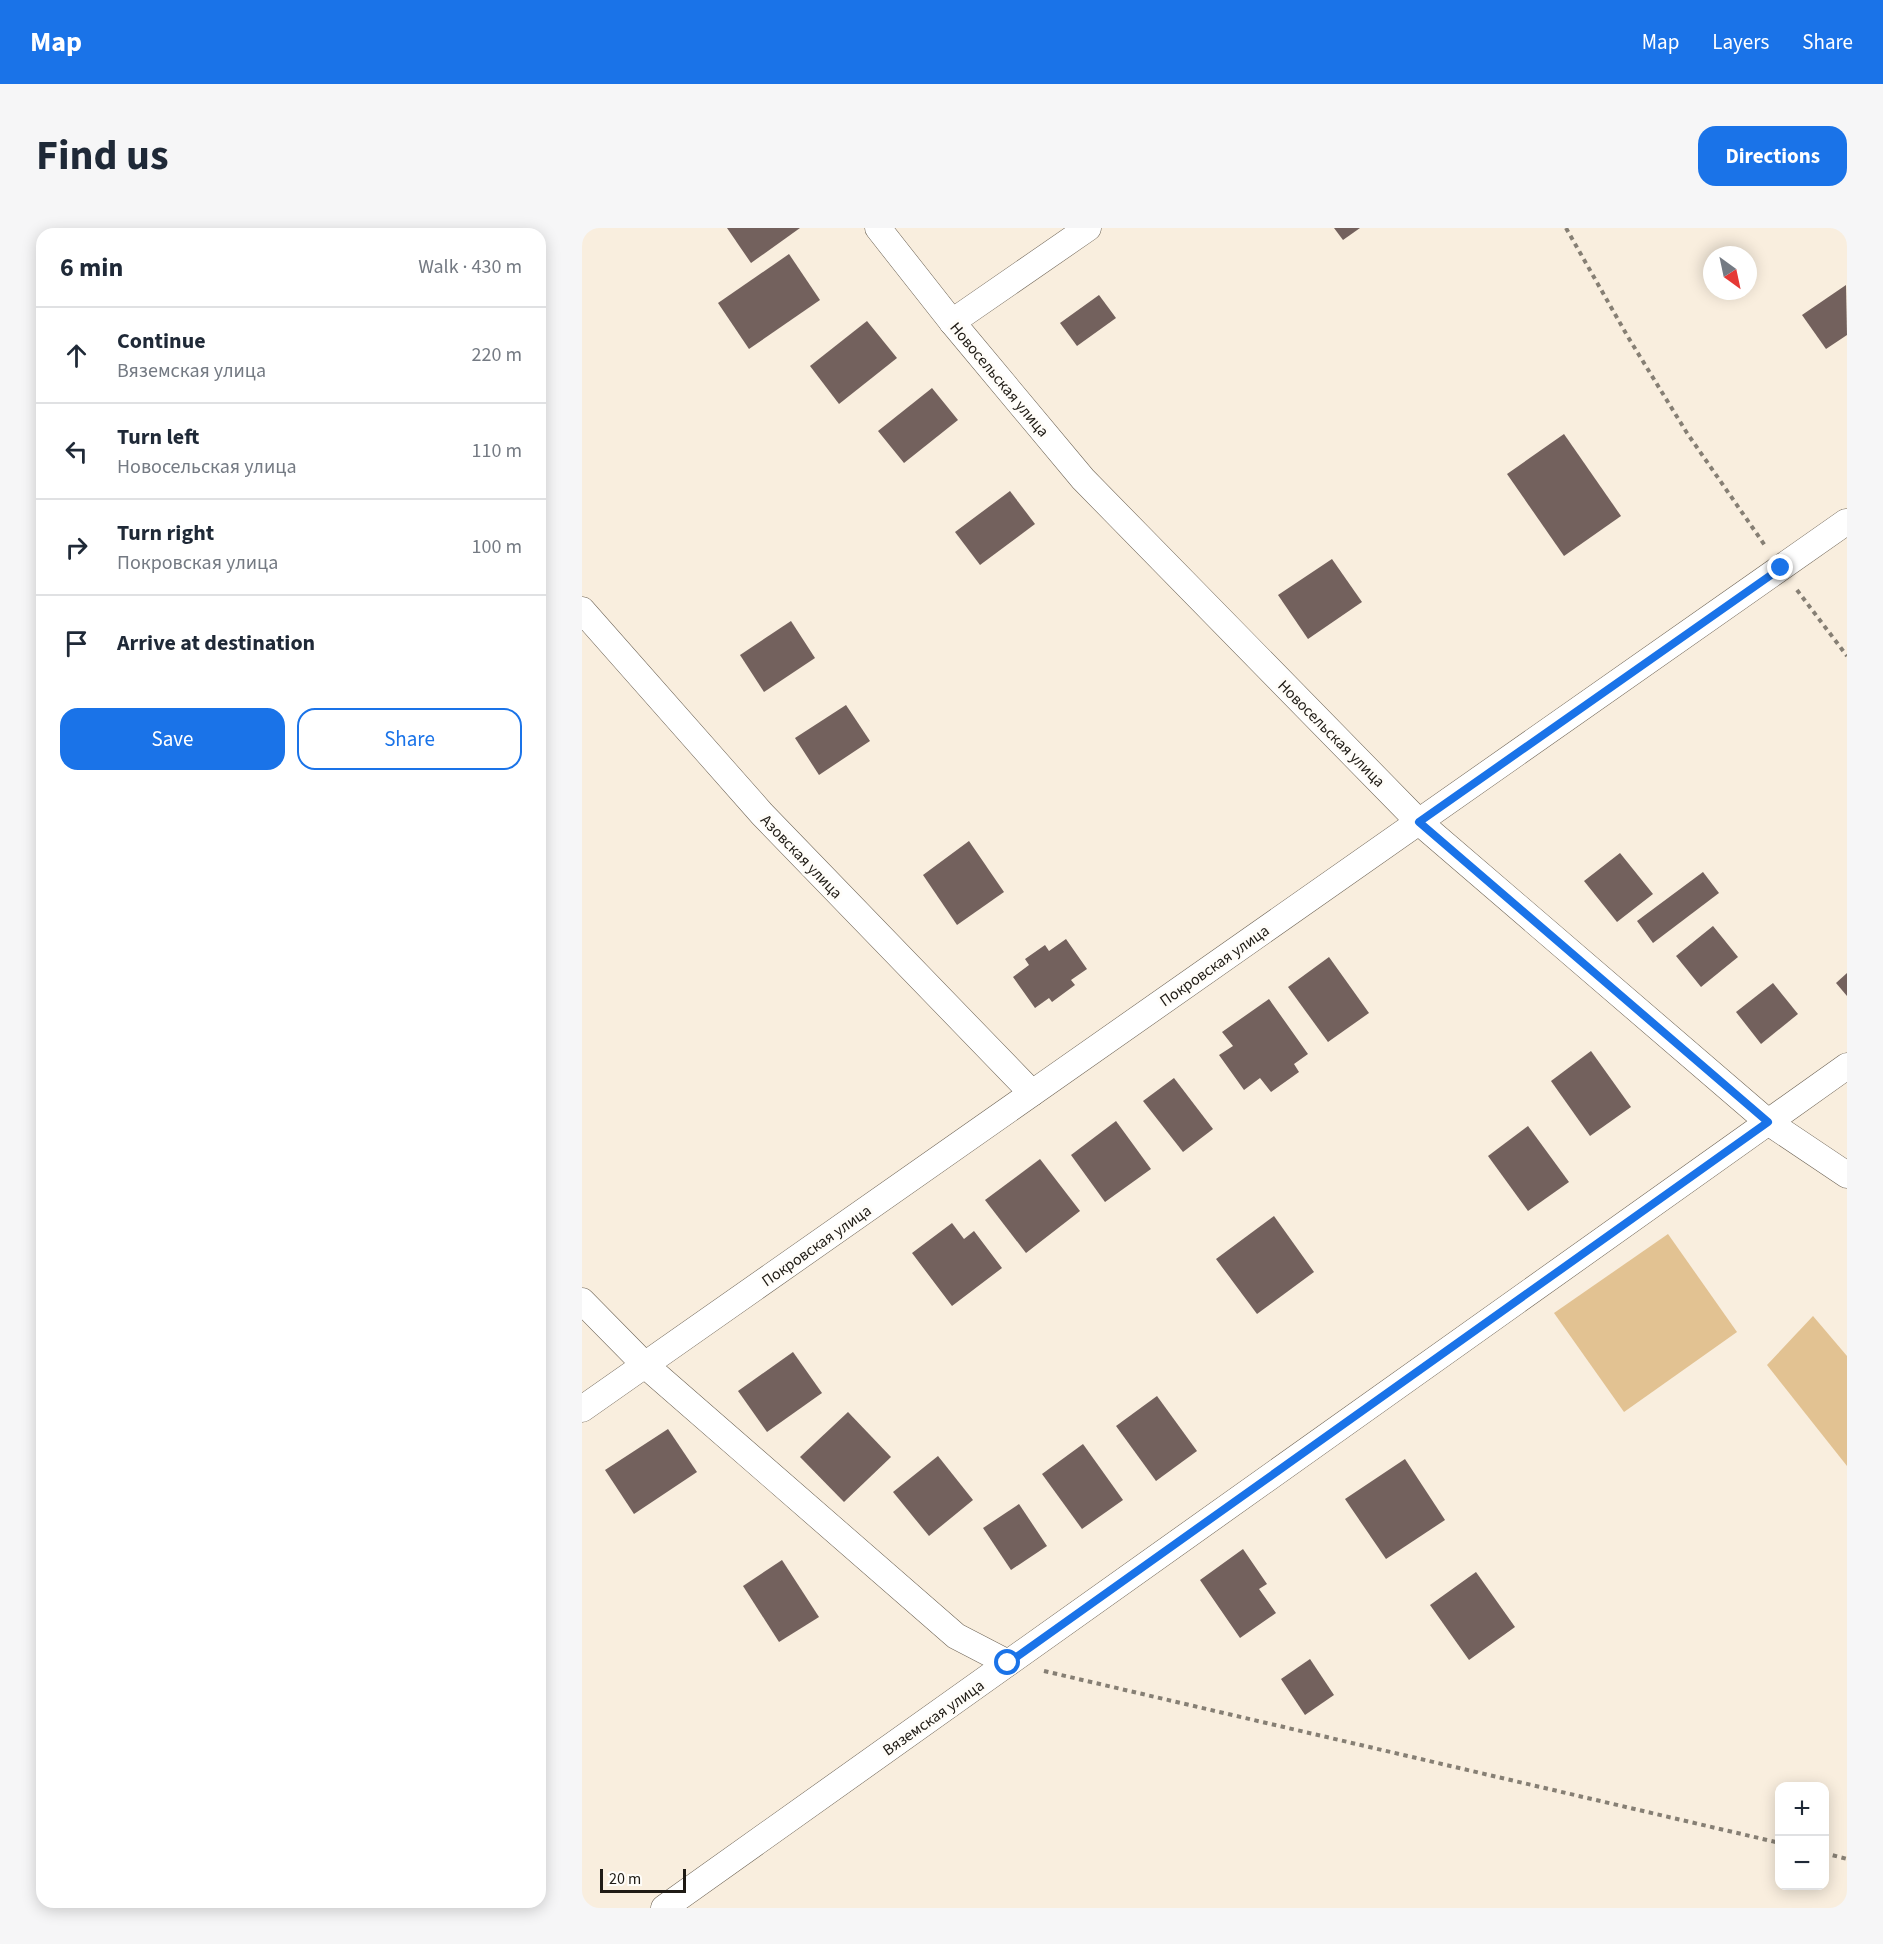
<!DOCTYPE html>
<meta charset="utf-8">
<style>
:root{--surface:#fff;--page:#f6f6f7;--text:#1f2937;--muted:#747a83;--line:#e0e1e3;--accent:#1a73e8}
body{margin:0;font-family:"Source Sans 3",sans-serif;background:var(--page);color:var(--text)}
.controls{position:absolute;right:18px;bottom:18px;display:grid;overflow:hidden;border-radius:12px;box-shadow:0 3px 15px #0003}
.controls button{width:54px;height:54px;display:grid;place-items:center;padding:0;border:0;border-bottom:2px solid var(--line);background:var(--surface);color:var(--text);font:30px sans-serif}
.compass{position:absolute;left:1121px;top:18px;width:54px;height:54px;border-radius:50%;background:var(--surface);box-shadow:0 3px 15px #0003;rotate:147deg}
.scale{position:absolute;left:18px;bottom:15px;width:86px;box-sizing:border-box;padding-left:6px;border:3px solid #1f1b15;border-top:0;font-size:16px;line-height:21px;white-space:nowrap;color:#1f1b15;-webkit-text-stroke:4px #fffdf9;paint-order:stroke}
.stop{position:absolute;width:18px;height:18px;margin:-14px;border:4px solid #1a73e8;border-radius:50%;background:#fff}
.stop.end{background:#1a73e8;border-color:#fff;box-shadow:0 2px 6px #0008}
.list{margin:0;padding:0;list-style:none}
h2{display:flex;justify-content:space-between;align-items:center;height:78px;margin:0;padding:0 24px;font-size:26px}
h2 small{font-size:20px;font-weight:400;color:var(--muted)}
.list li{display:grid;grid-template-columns:39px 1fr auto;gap:18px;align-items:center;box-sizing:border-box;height:96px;padding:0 24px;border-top:2px solid var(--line)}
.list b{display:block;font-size:22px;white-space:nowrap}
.list p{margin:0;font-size:20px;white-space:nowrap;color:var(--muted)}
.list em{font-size:20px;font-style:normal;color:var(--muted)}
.actions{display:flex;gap:12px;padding:18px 24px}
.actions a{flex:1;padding:14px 0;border:2px solid var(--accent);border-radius:18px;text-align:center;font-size:21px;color:var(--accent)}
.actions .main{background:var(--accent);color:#fff}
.icon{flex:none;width:33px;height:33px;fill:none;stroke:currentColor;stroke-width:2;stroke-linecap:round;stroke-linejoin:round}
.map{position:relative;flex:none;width:1265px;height:1680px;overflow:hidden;border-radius:18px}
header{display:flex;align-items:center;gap:36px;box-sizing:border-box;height:84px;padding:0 30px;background:var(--accent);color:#fff}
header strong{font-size:28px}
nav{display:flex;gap:33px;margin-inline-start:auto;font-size:21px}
.intro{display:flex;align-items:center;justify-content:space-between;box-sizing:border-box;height:144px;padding:0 36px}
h1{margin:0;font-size:42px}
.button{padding:15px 27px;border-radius:18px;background:var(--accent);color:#fff;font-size:21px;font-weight:700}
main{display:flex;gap:36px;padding:0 36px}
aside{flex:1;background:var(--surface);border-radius:18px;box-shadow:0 3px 15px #0003}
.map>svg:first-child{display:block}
.green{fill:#e2c292}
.building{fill:#73615d}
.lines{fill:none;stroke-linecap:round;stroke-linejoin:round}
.street-casing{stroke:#6e6456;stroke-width:27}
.path{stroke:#867f74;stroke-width:4;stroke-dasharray:4.5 4.5;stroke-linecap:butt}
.street{stroke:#fff;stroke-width:26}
.route{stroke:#1a73e8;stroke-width:8}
.labels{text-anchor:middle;stroke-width:6;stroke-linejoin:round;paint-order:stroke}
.street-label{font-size:16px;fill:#1f1b15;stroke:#fffdf9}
</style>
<header>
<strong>Map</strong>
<nav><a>Map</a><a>Layers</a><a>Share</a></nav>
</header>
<div class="intro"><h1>Find us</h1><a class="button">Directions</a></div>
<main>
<aside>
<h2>6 min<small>Walk · 430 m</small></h2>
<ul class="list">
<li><svg class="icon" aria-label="ahead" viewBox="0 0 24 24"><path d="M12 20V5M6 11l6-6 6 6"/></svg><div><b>Continue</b><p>Вяземская улица</p></div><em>220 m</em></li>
<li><svg class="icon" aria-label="left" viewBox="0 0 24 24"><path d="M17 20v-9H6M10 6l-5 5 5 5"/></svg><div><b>Turn left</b><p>Новосельская улица</p></div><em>110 m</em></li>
<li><svg class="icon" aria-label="right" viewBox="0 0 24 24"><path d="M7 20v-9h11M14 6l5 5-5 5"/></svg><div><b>Turn right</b><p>Покровская улица</p></div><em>100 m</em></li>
<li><svg class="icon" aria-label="arrive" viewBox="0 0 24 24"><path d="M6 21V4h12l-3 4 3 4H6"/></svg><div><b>Arrive at destination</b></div></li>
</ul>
<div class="actions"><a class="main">Save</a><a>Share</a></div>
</aside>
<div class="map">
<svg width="1265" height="1680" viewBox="0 0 1265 1680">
<rect width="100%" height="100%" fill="#f9eede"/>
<!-- green -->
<g class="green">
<path d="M1086 1006 1155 1104 1042 1184 972 1085Z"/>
<path d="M1231 1088 1265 1128V1238L1185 1137Z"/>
</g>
<!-- building -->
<g class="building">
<path d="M145 0H218L169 35Z"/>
<path d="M752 0H778L761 12Z"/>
<path d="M207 26 238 72 167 121 136 75Z"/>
<path d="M1264 57 1265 107 1244 121 1220 87Z"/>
<path d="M517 67 534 90 495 118 478 95Z"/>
<path d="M285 93 315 130 257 176 228 138Z"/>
<path d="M350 160 376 192 322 235 296 203Z"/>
<path d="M982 206 1039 288 982 328 925 246Z"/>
<path d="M428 263 453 296 398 337 373 304Z"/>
<path d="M750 331 780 374 726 411 696 367Z"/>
<path d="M209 393 233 430 182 464 158 427Z"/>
<path d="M264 477 288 513 237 547 213 510Z"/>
<path d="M387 613 422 664 375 697 341 647Z"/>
<path d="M1038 625 1071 666 1035 694 1002 653Z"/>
<path d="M1121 644 1137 665 1071 715 1055 693Z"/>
<path d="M1131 698 1156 729 1119 759 1094 728Z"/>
<path d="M484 711 505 741 489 752 493 757 470 774 467 770 453 780 431 749 447 737 443 731 463 717 467 723Z"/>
<path d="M747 729 787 785 746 814 706 759Z"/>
<path d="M1265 745V768L1254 755Z"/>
<path d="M1191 755 1216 786 1179 816 1154 784Z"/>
<path d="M687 771 726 826 712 836 717 844 689 864 678 850 662 862 637 827 651 818 640 804Z"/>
<path d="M1009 823 1049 879 1008 908 969 853Z"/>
<path d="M592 850 631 901 601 924 561 873Z"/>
<path d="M534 893 569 941 523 974 489 927Z"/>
<path d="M946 898 987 954 946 983 906 928Z"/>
<path d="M458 931 498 983 444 1025 403 972Z"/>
<path d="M692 988 732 1044 675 1086 634 1031Z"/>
<path d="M370 995 382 1011 392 1003 420 1040 370 1078 330 1025Z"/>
<path d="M211 1124 240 1165 185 1204 156 1163Z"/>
<path d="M575 1168 615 1223 574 1253 534 1198Z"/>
<path d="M266 1184 309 1229 262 1274 218 1229Z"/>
<path d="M86 1201 115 1244 52 1286 23 1242Z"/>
<path d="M501 1216 541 1272 500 1301 460 1246Z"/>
<path d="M356 1228 391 1272 347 1308 311 1264Z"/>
<path d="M823 1231 863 1292 804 1331 763 1271Z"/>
<path d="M437 1276 465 1318 429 1342 401 1300Z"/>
<path d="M661 1321 685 1356 677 1361 694 1385 658 1410 618 1352Z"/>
<path d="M200 1332 237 1389 197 1414 161 1358Z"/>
<path d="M894 1344 933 1399 887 1432 848 1377Z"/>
<path d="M728 1431 752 1467 723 1487 699 1451Z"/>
</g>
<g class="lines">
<!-- street casing -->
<g class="street-casing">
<g id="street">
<path d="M296 0 370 94 501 251 837 594 1186 894 1265 947"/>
<path d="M370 94 506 0"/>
<path d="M0 382 180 586 450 865"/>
<path d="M0 1073 63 1137 374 1408 426 1435"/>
<path d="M0 1181 1264 294"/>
<path d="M82 1680 1265 838"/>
</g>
</g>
<!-- path -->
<g class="path">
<path d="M984 0 1046 109 1105 205 1184 319"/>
<path d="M1215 362 1265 428"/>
<path d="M462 1443 1198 1615"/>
<path d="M1242 1625 1265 1631"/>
</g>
<!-- street -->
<use href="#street" class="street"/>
</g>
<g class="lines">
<!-- route -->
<path class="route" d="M426 1435 1186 894 837 594 1199 340"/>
</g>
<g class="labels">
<!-- street labels -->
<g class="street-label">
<text transform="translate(418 151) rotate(50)" y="6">Новосельская улица</text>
<text transform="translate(750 505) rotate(45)" y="6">Новосельская улица</text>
<text transform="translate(220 628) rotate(46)" y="6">Азовская улица</text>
<text transform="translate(632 737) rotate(-35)" y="6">Покровская улица</text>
<text transform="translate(234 1017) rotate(-35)" y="6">Покровская улица</text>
<text transform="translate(351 1489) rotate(-35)" y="6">Вяземская улица</text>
</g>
</g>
</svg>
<div class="controls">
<button>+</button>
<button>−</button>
</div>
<svg class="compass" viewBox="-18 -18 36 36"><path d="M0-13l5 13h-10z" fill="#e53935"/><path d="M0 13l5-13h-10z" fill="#747a83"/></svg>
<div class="scale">20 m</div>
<div class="stop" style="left:426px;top:1435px"></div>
<div class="stop end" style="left:1199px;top:340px"></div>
</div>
</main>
